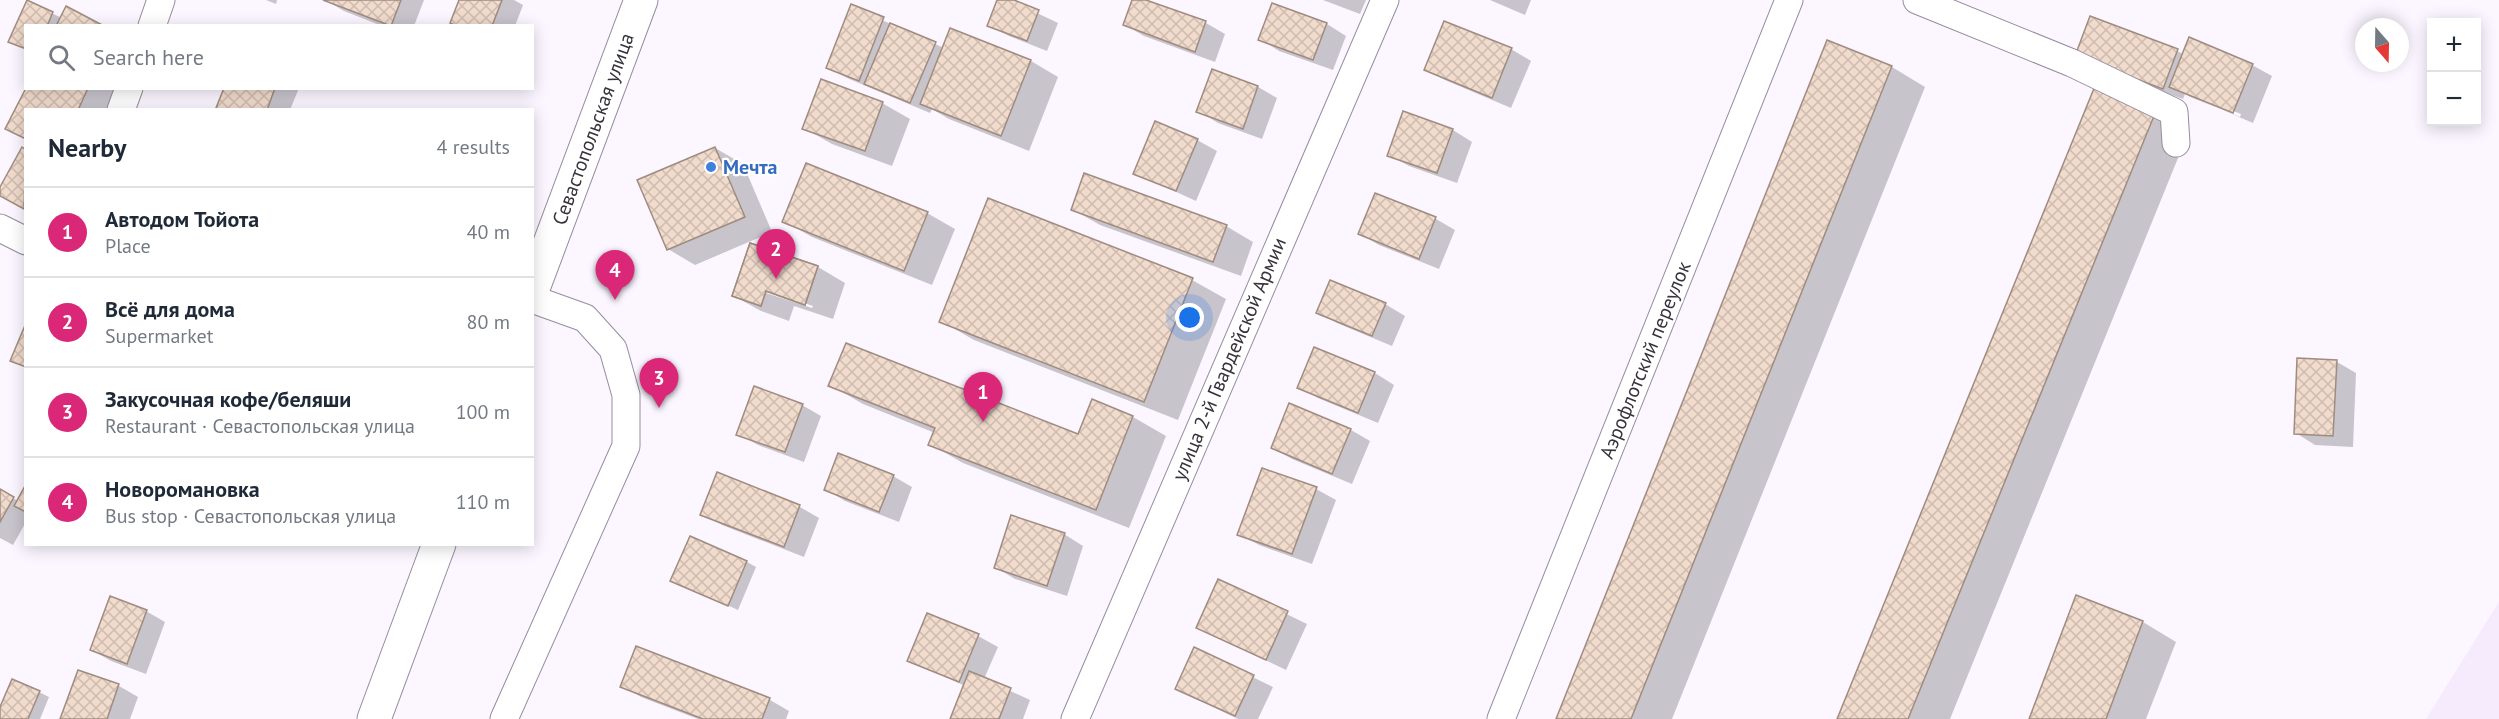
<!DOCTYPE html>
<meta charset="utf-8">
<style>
:root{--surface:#fff;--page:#f6f6f7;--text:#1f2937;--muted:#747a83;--line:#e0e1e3;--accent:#db2777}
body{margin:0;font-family:"PT Sans",sans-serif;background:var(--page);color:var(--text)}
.controls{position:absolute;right:18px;top:18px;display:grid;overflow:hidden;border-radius:0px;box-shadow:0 3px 15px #0003}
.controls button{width:54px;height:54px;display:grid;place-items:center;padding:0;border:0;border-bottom:2px solid var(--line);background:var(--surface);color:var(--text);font:30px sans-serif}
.compass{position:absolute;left:2355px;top:18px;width:54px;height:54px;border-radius:50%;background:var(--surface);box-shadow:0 3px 15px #0003;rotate:160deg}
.you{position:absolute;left:1190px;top:318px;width:21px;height:21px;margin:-15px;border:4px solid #fff;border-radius:50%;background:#1a73e8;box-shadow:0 0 0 9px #1a73e833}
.badge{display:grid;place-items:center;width:39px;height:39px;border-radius:50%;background:var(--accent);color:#fff;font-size:20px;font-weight:700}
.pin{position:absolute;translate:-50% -50px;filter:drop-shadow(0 2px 3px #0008)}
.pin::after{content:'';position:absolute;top:32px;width:21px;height:18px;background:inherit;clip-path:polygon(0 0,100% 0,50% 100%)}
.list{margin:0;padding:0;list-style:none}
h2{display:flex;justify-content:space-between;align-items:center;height:78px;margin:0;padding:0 24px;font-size:26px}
h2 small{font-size:20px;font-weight:400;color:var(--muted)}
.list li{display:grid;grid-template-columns:39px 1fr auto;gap:18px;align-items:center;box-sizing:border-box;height:90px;padding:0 24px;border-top:2px solid var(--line)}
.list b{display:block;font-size:22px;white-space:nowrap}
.list p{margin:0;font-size:20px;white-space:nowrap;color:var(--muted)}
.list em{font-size:20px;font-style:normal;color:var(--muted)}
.icon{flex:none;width:33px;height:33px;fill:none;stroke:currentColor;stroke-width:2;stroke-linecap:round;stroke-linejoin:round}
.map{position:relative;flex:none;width:2499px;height:719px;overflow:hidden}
.search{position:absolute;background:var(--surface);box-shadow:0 3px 15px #0003;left:24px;top:24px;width:510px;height:66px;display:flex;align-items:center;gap:15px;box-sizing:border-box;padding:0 21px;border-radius:0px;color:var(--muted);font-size:22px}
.panel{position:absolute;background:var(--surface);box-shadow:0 3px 15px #0003;left:24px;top:108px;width:510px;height:438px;border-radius:0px}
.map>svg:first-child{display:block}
.built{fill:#f5ebfc}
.shadow{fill:#0003;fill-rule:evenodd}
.building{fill:url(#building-cross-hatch);stroke:#a08c7f;stroke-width:1.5}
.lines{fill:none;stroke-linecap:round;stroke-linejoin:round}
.street-casing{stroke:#988c9f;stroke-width:29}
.primary-casing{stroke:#988c9f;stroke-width:35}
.street{stroke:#fff;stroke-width:27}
.primary{stroke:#fff;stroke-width:33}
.shop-dot{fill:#3f7fe0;stroke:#fff;stroke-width:2}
.labels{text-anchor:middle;stroke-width:4.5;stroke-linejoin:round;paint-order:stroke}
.street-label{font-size:20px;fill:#38333b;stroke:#fff}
.shop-label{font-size:20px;font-weight:bold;fill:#366cbe;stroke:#fff;text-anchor:start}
</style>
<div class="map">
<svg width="2499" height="719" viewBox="0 0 2499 719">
<defs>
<pattern id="building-cross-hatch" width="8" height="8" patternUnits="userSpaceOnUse" patternTransform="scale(1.5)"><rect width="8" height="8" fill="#f0dbcc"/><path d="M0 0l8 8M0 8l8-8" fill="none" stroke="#cfbcb0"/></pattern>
</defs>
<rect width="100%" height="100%" fill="#fbf6ff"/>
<!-- built -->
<path class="built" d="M2499 602V719H2426Z"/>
<!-- shadow -->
<g class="shadow">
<path d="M266 0H277L276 4Z"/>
<path d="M325 0H424L414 26H382L344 11Z"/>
<path d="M461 0H514L523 5 515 26H458Z"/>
<path d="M999 0H1010L1058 23 1047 51 1009 36 989 25Z"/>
<path d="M1134 0H1142L1206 23 1225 34 1215 62 1144 36 1125 25Z"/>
<path d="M1323 0H1366L1360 14Z"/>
<path d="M1490 0H1531L1525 15Z"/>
<path d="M28 2 62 18 101 26H26V49L10 41Z"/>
<path d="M1273 5 1327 24 1346 36 1333 70 1279 51 1260 39Z"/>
<path d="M851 6 944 48 951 30 1031 61 1058 77 1029 151 949 119 932 109 930 113 847 78 828 67Z"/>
<path d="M1828 42 1892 67 1925 87 1672 719H1557Z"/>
<path d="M1511 49 1531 61 1511 108 1445 80 1425 69Z"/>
<path d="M2177 51 2183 54 2252 65 2272 76 2253 123 2185 94 2183 99 2096 67ZM2190 94 2241 114 2240 117 2188 96Z"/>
<path d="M1258 87 1277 98 1262 139 1218 123 1198 111Z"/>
<path d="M27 88H123L113 110H26V139L7 128Z"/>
<path d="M226 88H299L290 110H222Z"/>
<path d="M2096 88 2189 131 1950 719H1839Z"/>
<path d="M882 103 910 119 892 166 832 144 804 128Z"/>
<path d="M1404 113 1453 130 1472 142 1457 183 1409 166 1389 155Z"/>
<path d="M1197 140 1217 151 1196 201 1135 173Z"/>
<path d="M715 148 743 164 772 232 695 265 668 249Z"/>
<path d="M26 151V209L0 194V190Z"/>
<path d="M1376 195 1436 219 1455 230 1439 269 1379 245 1360 234Z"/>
<path d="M989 200 1192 280 1226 299 1178 420 974 340 941 321Z"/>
<path d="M1072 209 1226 226 1253 242 1241 276 1100 225Z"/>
<path d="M927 213 955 229 932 285 812 237 784 221Z"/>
<path d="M751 245 818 267 845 283 833 319 794 306 789 321 761 311 734 296ZM766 290 813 306 812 308 766 293Z"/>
<path d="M1385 304 1405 316 1392 346 1337 323 1318 312Z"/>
<path d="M1315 349 1375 373 1394 385 1378 423 1318 398 1299 387Z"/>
<path d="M2337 362 2356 373 2353 447 2315 445 2296 433Z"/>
<path d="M830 385 1079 436 1093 401 1133 417 1166 436 1129 528 963 463 930 444 935 433 863 404Z"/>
<path d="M802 405 821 416 804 462 758 445 738 434Z"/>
<path d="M1351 430 1370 441 1352 484 1292 459 1273 448Z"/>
<path d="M718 474 800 507 819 518 804 557 722 525 702 514Z"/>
<path d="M893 476 912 487 899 522 845 501 826 489Z"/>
<path d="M26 487V522L13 545 0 538V491L18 501Z"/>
<path d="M1316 489 1336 500 1312 564 1259 545 1239 534Z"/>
<path d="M1064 534 1083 546 1067 596 1015 579 995 567Z"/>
<path d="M747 562 756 567 738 610 672 580Z"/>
<path d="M1219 581 1307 624 1286 670 1198 628Z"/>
<path d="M2077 597 2143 622 2176 642 2146 719H2030Z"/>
<path d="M146 611 165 622 146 674 111 661 92 650Z"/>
<path d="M978 636 998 647 984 679 1030 700 1023 719H953L965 686 909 660Z"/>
<path d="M637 648 770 700 789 711 786 719H698L641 697 622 686Z"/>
<path d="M1195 649 1273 687 1258 719H1238L1176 689Z"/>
<path d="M79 672 119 686 138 697 130 719H62Z"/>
<path d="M39 692 49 697 40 719H0V711Z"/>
</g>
<!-- building -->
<g class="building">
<path d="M27 0 53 12 47 26H26V49L8 42Z"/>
<path d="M323 0H401L391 26Z"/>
<path d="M459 0H502L492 26H457L450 23Z"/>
<path d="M997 0H1014L1039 10 1027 41 987 26Z"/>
<path d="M1132 0H1146L1206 21 1195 52 1123 25Z"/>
<path d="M1272 3 1327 23 1313 60 1258 40Z"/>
<path d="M851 4 884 17 859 81 826 68Z"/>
<path d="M66 6 104 26H56Z"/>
<path d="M2090 16 2178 49 2163 89 2075 56Z"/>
<path d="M1444 21 1512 48 1492 98 1424 70Z"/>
<path d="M890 23 936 42 910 103 864 84Z"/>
<path d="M950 28 1031 60 1001 136 920 104Z"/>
<path d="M2189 37 2253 64 2233 113 2169 87Z"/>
<path d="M1827 40 1892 66 1631 719H1556Z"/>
<path d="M1212 69 1258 86 1243 129 1196 112Z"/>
<path d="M821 79 883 102 865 151 802 129Z"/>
<path d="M2095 86 2156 111 1908 719H1837Z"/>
<path d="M26 88H88L78 110H26V139L5 129Z"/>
<path d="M224 88H275L267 110H220L216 108Z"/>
<path d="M1403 111 1453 129 1437 173 1387 156Z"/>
<path d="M1155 121 1198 139 1176 191 1133 174Z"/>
<path d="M22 147 26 150 24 209 0 196V187Z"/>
<path d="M715 147 745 217 667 250 637 180Z"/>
<path d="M806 163 928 212 904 271 782 222Z"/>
<path d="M1084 173 1227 225 1213 262 1071 210Z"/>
<path d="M1375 193 1436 217 1419 259 1358 234Z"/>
<path d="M988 198 1193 278 1144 402 939 322Z"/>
<path d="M750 243 818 266 805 305 766 291 761 306 732 296Z"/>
<path d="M750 243 818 266 805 305 766 291 761 306 732 296Z"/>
<path d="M1330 280 1386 303 1372 336 1316 313Z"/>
<path d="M26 323V367L10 361Z"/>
<path d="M846 343 1078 434 1092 399 1133 416 1096 510 928 445 935 428 828 386Z"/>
<path d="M1314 347 1375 372 1358 413 1297 388Z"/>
<path d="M2297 358 2337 360 2333 436 2294 434Z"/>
<path d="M754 386 803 404 785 452 736 435Z"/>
<path d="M1289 403 1351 429 1332 474 1271 448Z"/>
<path d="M838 453 894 475 879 512 824 490Z"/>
<path d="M1262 468 1317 487 1292 554 1237 535Z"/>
<path d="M717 472 800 505 784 547 700 515Z"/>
<path d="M26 484V512L14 506Z"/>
<path d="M0 489 14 497 0 522Z"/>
<path d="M1011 515 1065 533 1047 586 994 568Z"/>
<path d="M690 536 747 561 728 606 670 581Z"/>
<path d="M1218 579 1288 611 1266 660 1196 628Z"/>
<path d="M2076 595 2143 621 2106 719H2029Z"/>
<path d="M110 596 147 610 127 664 90 650Z"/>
<path d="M927 613 979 634 959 682 907 661Z"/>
<path d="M636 646 770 698 762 719H703L620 687Z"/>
<path d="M1194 647 1254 675 1235 716 1175 689Z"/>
<path d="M78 670 119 684 107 719H60Z"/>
<path d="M969 671 1011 688 999 719H950Z"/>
<path d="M12 679 40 691 28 719H0V707Z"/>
</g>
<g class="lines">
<!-- street casing -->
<g class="street-casing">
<g id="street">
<path d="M1917 0 2072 63 2174 112 2176 143"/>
<path d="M152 26 161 0"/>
<path d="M121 110 129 88"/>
<path d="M0 228 26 241"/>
<path d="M504 719 626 446V395L613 349 585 318 532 299"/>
<path d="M1075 719 1385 0"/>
<path d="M1501 719 1789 0"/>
</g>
</g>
<!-- primary casing -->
<g class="primary-casing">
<g id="primary">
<path d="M532 291 641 0"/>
<path d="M374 719 439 544"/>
</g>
</g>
<!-- street -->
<use href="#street" class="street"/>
<!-- primary -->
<use href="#primary" class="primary"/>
</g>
<!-- markers -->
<circle class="shop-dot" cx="711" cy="167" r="6"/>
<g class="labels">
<!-- street labels -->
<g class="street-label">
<text transform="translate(593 129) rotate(-70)" y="7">Севастопольская улица</text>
<text transform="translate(1229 359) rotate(-67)" y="7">улица 2-й Гвардейской Армии</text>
<text transform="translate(1645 360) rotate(-68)" y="7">Аэрофлотский переулок</text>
</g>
<!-- shop labels -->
<g class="shop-label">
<text x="723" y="174">Мечта</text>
</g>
</g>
</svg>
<div class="controls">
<button>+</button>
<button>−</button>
</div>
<svg class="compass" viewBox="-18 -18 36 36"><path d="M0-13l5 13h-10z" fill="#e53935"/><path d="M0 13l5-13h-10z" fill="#747a83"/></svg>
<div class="you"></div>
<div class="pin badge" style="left:983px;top:422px">1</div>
<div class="pin badge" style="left:776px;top:279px">2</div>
<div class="pin badge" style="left:659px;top:408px">3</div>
<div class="pin badge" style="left:615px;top:300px">4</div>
<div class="search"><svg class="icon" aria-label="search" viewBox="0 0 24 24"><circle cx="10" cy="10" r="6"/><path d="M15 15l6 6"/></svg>Search here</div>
<section class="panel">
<h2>Nearby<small>4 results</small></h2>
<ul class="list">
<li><span class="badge">1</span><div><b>Автодом Тойота</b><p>Place</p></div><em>40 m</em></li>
<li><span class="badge">2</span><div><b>Всё для дома</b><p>Supermarket</p></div><em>80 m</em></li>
<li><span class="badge">3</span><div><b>Закусочная кофе/беляши</b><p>Restaurant · Севастопольская улица</p></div><em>100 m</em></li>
<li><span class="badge">4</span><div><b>Новоромановка</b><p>Bus stop · Севастопольская улица</p></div><em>110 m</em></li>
</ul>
</section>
</div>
